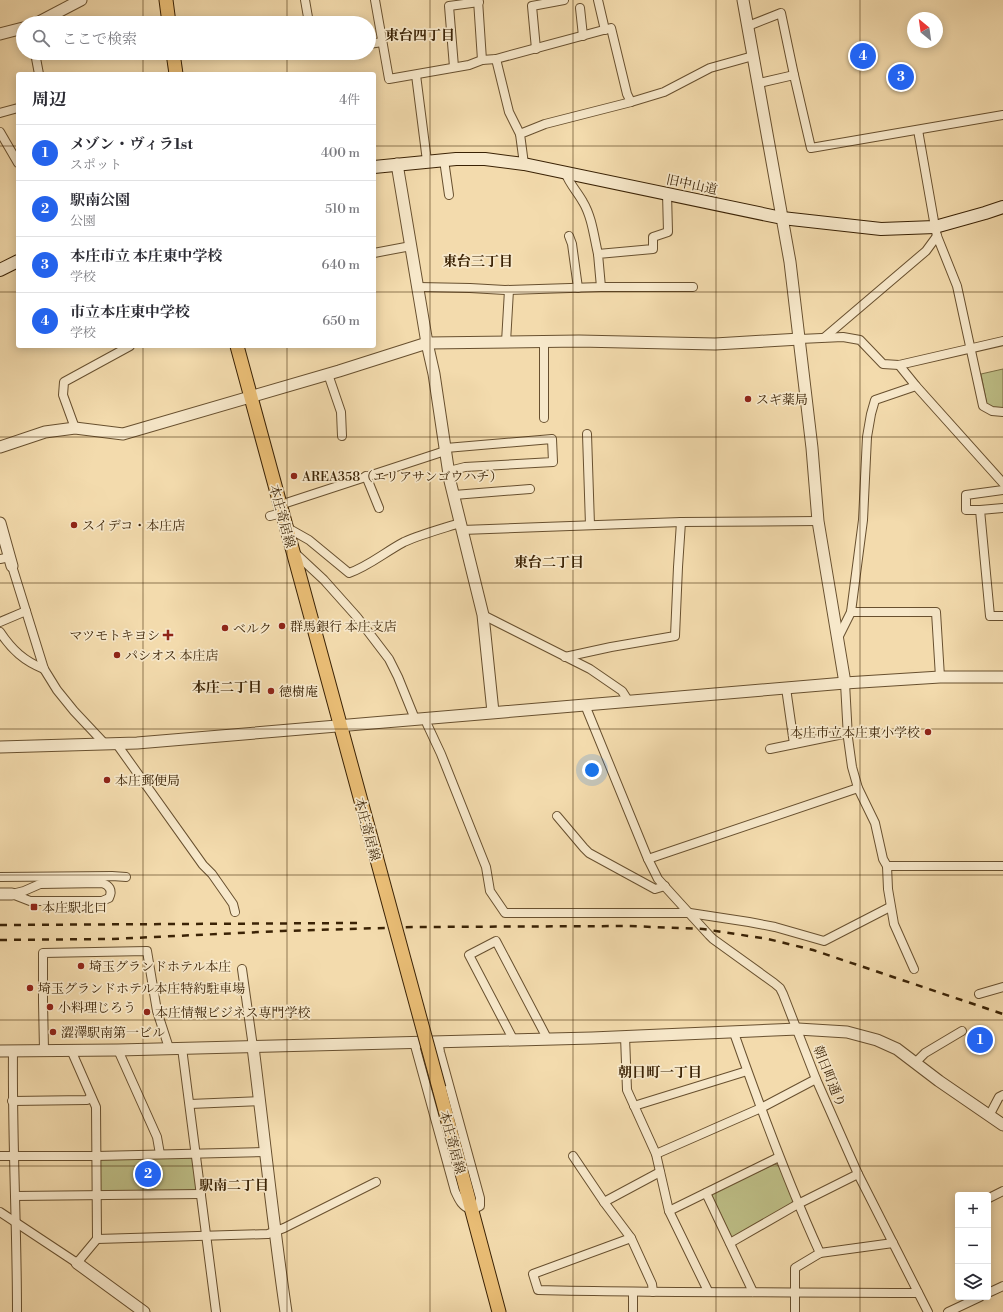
<!DOCTYPE html>
<html lang="ja">
<meta charset="utf-8">
<style>
:root{--surface:#fff;--page:#f2f2f3;--text:#2b2b33;--muted:#7c7c81;--line:#e1e1e2;--accent:#2563eb}
body{margin:0;font-family:"Libre Bodoni","Noto Serif JP",serif;background:var(--page);color:var(--text)}
.controls{position:absolute;right:12px;bottom:12px;display:grid;overflow:hidden;border-radius:4px;box-shadow:0 2px 10px #0003}
.controls button{width:36px;height:36px;display:grid;place-items:center;padding:0;border:0;border-bottom:1px solid var(--line);background:var(--surface);color:var(--text);font:20px sans-serif}
.compass{position:absolute;left:907px;top:12px;width:36px;height:36px;border-radius:50%;background:var(--surface);box-shadow:0 2px 10px #0003;rotate:331deg}
.you{position:absolute;left:592px;top:770px;width:14px;height:14px;margin:-10px;border:3px solid #fff;border-radius:50%;background:#1a73e8;box-shadow:0 0 0 6px #1a73e833}
.badge{display:grid;place-items:center;width:26px;height:26px;border-radius:50%;background:var(--accent);color:#fff;font-size:13px;font-weight:700}
.pin{position:absolute;translate:-50% -50%;border:2px solid #fff;box-shadow:0 1px 4px #0006}
.list{margin:0;padding:0;list-style:none}
h2{display:flex;justify-content:space-between;align-items:center;height:52px;margin:0;padding:0 16px;font-size:17px}
h2 small{font-size:13px;font-weight:400;color:var(--muted)}
.list li{display:grid;grid-template-columns:26px 1fr auto;gap:12px;align-items:center;box-sizing:border-box;height:56px;padding:0 16px;border-top:1px solid var(--line)}
.list b{display:block;font-size:15px;white-space:nowrap}
.list p{margin:0;font-size:13px;white-space:nowrap;color:var(--muted)}
.list em{font-size:13px;font-style:normal;color:var(--muted)}
.icon{flex:none;width:22px;height:22px;fill:none;stroke:currentColor;stroke-width:2;stroke-linecap:round;stroke-linejoin:round}
.map{position:relative;flex:none;width:1003px;height:1312px;overflow:hidden}
.search{position:absolute;background:var(--surface);box-shadow:0 2px 10px #0003;left:16px;top:16px;width:360px;height:44px;display:flex;align-items:center;gap:10px;box-sizing:border-box;padding:0 14px;border-radius:22px;color:var(--muted);font-size:15px}
.panel{position:absolute;background:var(--surface);box-shadow:0 2px 10px #0003;left:16px;top:72px;width:360px;height:276px;border-radius:4px}
.map>svg:first-child{display:block}
.green{fill:#bebf87;stroke:#7c7046}
.lines{fill:none;stroke-linecap:round;stroke-linejoin:round}
.minor-casing{stroke:#68502f;stroke-width:10}
.tertiary-casing{stroke:#68502f;stroke-width:13}
.secondary-casing{stroke:#3a2205;stroke-width:14}
.primary-casing{stroke:#3a2205;stroke-width:15}
.minor{stroke:#f7e8ca;stroke-width:8}
.tertiary{stroke:#f7e8ca;stroke-width:11}
.secondary{stroke:#f7e8ca;stroke-width:12}
.primary{stroke:#eabe76;stroke-width:13}
.rail{stroke:#3a2205;stroke-width:2.5;stroke-dasharray:7 7;stroke-linecap:butt}
.primary-bridge-casing{stroke:#3a2205;stroke-width:15;stroke-linecap:butt}
.primary-bridge{stroke:#eabe76;stroke-width:13}
.grid{fill:none;stroke:#3a2205;stroke-width:1;stroke-opacity:0.55}
.poi-dot{fill:#8f2418;stroke:#f7e8ca;stroke-width:1.5}
.labels{text-anchor:middle;stroke-width:3.5;stroke-linejoin:round;paint-order:stroke}
.street-label{font-size:13px;fill:#3a2205;stroke:#f7e8ca}
.poi-label{font-size:13px;fill:#3a2205;stroke:#f7e8ca;text-anchor:start}
.neighbourhood-label{font-size:14px;font-weight:bold;fill:#3a2205;stroke:#f7e8ca}
</style>
<div class="map">
<svg width="1003" height="1312" viewBox="0 0 1003 1312">
<rect width="100%" height="100%" fill="#f3dbad"/>
<filter id="stains"><feTurbulence type="fractalNoise" baseFrequency=".005" numOctaves="4"/><feColorMatrix values="0 0 0 0 .2 0 0 0 0 .09 0 0 0 0 .02 0 0 0 .5 -.17"/></filter>
<radialGradient id="worn" r=".72"><stop offset=".6" stop-color="#630" stop-opacity="0"/><stop offset="1" stop-color="#630" stop-opacity=".3"/></radialGradient>
<!-- green -->
<g class="green">
<path d="M1003 369V409L993 408 987 405 981 374Z"/>
<path d="M193 1158 198 1189 194 1191 102 1193 100 1191 99 1160 101 1159Z"/>
<path d="M775 1164 779 1166 793 1199 792 1203 735 1238H732L712 1196 713 1193Z"/>
</g>
<g class="lines">
<!-- minor casing -->
<g class="minor-casing">
<g id="minor">
<path d="M305 0 309 23"/>
<path d="M375 0 389 79 469 65 482 60 496 59 611 28 627 94 631 102"/>
<path d="M478 0 482 60"/>
<path d="M598 0 605 30"/>
<path d="M580 8 583 36"/>
<path d="M748 26 781 13 794 75"/>
<path d="M369 44 382 42"/>
<path d="M536 49 532 6 564 0"/>
<path d="M35 53 39 74"/>
<path d="M314 53H317"/>
<path d="M496 59 509 112 520 134"/>
<path d="M454 67 449 6 479 2"/>
<path d="M416 75 427 161"/>
<path d="M759 83 794 75 811 148 1003 115"/>
<path d="M0 113 18 108"/>
<path d="M918 130 935 227 937 236 957 286 983 406 992 411 1003 412"/>
<path d="M0 132 18 163"/>
<path d="M444 160 449 195"/>
<path d="M524 164 520 134 545 124 631 102 664 92 710 68 753 56"/>
<path d="M565 172C570 185 577 191 583 202 592 217 594 237 598 254"/>
<path d="M569 236 572 244 578 288"/>
<path d="M374 253 411 246"/>
<path d="M418 287 470 288 505 290 601 287 598 254 653 249V237L668 232 667 193"/>
<path d="M601 287H693"/>
<path d="M825 337 926 251 937 236"/>
<path d="M800 339 843 337 860 340 883 364 899 365 1003 341"/>
<path d="M506 342 509 290"/>
<path d="M544 342V418"/>
<path d="M899 365 916 386 1003 483"/>
<path d="M328 374 341 412 342 436"/>
<path d="M75 428 63 395 64 382 130 346"/>
<path d="M587 434 590 525"/>
<path d="M446 448 552 439 553 462 465 467 449 471"/>
<path d="M366 476 379 508"/>
<path d="M454 495 530 489"/>
<path d="M280 505 445 451"/>
<path d="M1003 508 980 510 990 616H1003"/>
<path d="M980 510H966V495L1003 490"/>
<path d="M270 516 282 513"/>
<path d="M286 527 309 540 349 573C369 566 385 552 404 542 422 534 441 529 460 523"/>
<path d="M462 530 681 522 818 521"/>
<path d="M295 553 324 580 357 617 389 659 398 677 415 719"/>
<path d="M0 559 10 557"/>
<path d="M12 566 44 669 57 690 74 711 105 744"/>
<path d="M851 612H936L940 677"/>
<path d="M483 615 590 669 622 691 629 702"/>
<path d="M0 622 26 611"/>
<path d="M0 632C12 650 24 661 44 669"/>
<path d="M838 638 851 612 863 520 867 437 871 414 875 400 916 386"/>
<path d="M565 657 611 647 675 636 678 567 681 522"/>
<path d="M845 683 848 738 852 767 858 788 875 823 883 859 887 866H1003"/>
<path d="M786 688 794 744"/>
<path d="M585 705 648 859 658 879 709 935 713 939 774 983 780 988 783 994 816 1079 858 1174 928 1312"/>
<path d="M426 719 427 724 441 754 486 867 490 891 505 913H690L749 922 775 927 824 941 890 907"/>
<path d="M116 743 203 865 212 874 233 904 235 912"/>
<path d="M770 749 848 733"/>
<path d="M557 816 584 848 589 853 655 889 665 886"/>
<path d="M648 859 858 788"/>
<path d="M887 866 888 889 894 924 914 969"/>
<path d="M0 877 112 876 126 877"/>
<path d="M102 883C109 885 113 890 109 898L102 901H30L12 894 24 891 40 884Z"/>
<path d="M242 969 253 1047"/>
<path d="M979 994 1003 987"/>
<path d="M734 1033C760 1107 787 1181 820 1253"/>
<path d="M625 1036 627 1090 656 1154 669 1211 708 1291"/>
<path d="M513 1039 469 955 496 941 547 1038"/>
<path d="M414 1042 455 1191C459 1200 462 1207 472 1210L480 1206V1198L440 1052 438 1041"/>
<path d="M182 1048 216 1312"/>
<path d="M44 1050 43 1002V953L147 951 157 1011 169 1048"/>
<path d="M118 1050 157 1137 160 1154"/>
<path d="M13 1051C12 1138 17 1225 17 1312"/>
<path d="M915 1063 925 1053 962 1031"/>
<path d="M12 1101 87 1100 91 1097"/>
<path d="M190 1104 259 1101"/>
<path d="M634 1106 747 1071"/>
<path d="M989 1116 999 1097 1003 1095"/>
<path d="M656 1154 761 1108 816 1079"/>
<path d="M0 1156H96L266 1152"/>
<path d="M573 1156 604 1202 631 1238 652 1284 653 1292"/>
<path d="M706 1193 753 1292"/>
<path d="M15 1196 201 1194"/>
<path d="M989 1198 1003 1191"/>
<path d="M604 1202 660 1172"/>
<path d="M669 1211 779 1157"/>
<path d="M0 1212 77 1263 97 1239 96 1107 71 1050"/>
<path d="M631 1238 533 1274 538 1290C665 1293 792 1292 918 1293"/>
<path d="M97 1239 268 1234 284 1228 376 1182"/>
<path d="M730 1243 798 1204 858 1174"/>
<path d="M633 1292V1312"/>
<path d="M988 1293 1003 1286"/>
<path d="M795 1312V1268L820 1253 893 1243"/>
<path d="M948 1312 980 1297"/>
</g>
</g>
<!-- tertiary casing -->
<g class="tertiary-casing">
<g id="tertiary">
<path d="M743 0 790 262 812 448 818 521 845 683"/>
<path d="M37 23 81 0"/>
<path d="M0 34 23 28"/>
<path d="M397 164 427 343 434 374 450 481 483 615 493 712"/>
<path d="M0 447 45 432 75 428 123 434 339 371 427 343 579 341 715 344 800 339"/>
<path d="M0 523 12 566"/>
<path d="M0 747 137 743 845 683 940 677H1003"/>
<path d="M0 894H12"/>
<path d="M253 1047C264 1135 273 1224 286 1312"/>
<path d="M0 1051 118 1050 592 1038 798 1029 847 1032 877 1040 897 1049 939 1081 1003 1125"/>
<path d="M77 1263 144 1312"/>
</g>
</g>
<!-- secondary casing -->
<g class="secondary-casing">
<g id="secondary">
<path d="M374 167 456 159H485L524 164 782 218 881 229 935 227 985 213 1003 207"/>
<path d="M0 270 18 261"/>
</g>
</g>
<!-- primary casing -->
<g class="primary-casing">
<g id="primary">
<path d="M166 0 169 23"/>
<path d="M173 53 176 74"/>
<path d="M237 346 376 856"/>
<path d="M439 1088 499 1312"/>
</g>
</g>
<!-- minor -->
<use href="#minor" class="minor"/>
<!-- tertiary -->
<use href="#tertiary" class="tertiary"/>
<!-- secondary -->
<use href="#secondary" class="secondary"/>
<!-- primary -->
<use href="#primary" class="primary"/>
<!-- rail -->
<g class="rail">
<path d="M0 925 358 923"/>
<path d="M0 940 111 939 282 931 416 927 629 926 703 929 768 939 813 950 1003 1014"/>
</g>
<!-- primary-bridge casing -->
<g class="primary-bridge-casing">
<path id="primary-bridge" d="M376 856 439 1088"/>
</g>
<!-- primary-bridge -->
<use href="#primary-bridge" class="primary-bridge"/>
</g>
<!-- grid -->
<path class="grid" d="M143 0V23M287 0V23M430 0V1312M573 0V1312M716 0V1312M860 0V1312M143 53V74M287 53V74M0 146H18M374 146H1003M0 292H18M374 292H1003M143 346V1312M287 346V1312M0 437H1003M0 583H1003M0 729H1003M0 875H1003M0 1020H1003M0 1166H1003"/>
<!-- markers -->
<g class="poi-dot">
<circle cx="748" cy="399" r="4"/>
<circle cx="294" cy="476" r="4"/>
<circle cx="74" cy="525" r="4"/>
<circle cx="282" cy="626" r="4"/>
<circle cx="225" cy="628" r="4"/>
<path d="M166 629h4v4h4v4h-4v4h-4v-4h-4v-4h4z"/>
<circle cx="117" cy="655" r="4"/>
<circle cx="271" cy="691" r="4"/>
<circle cx="928" cy="732" r="4"/>
<circle cx="107" cy="780" r="4"/>
<rect x="30" y="903" width="8" height="8" rx="2"/>
<circle cx="81" cy="966" r="4"/>
<circle cx="30" cy="988" r="4"/>
<circle cx="50" cy="1007" r="4"/>
<circle cx="147" cy="1012" r="4"/>
<circle cx="53" cy="1032" r="4"/>
</g>
<g class="labels">
<!-- street labels -->
<g class="street-label">
<text transform="translate(692 184) rotate(12)" y="5">旧中山道</text>
<text transform="translate(283 516) rotate(75)" y="5">本庄寄居線</text>
<text transform="translate(368 829) rotate(75)" y="5">本庄寄居線</text>
<text transform="translate(830 1076) rotate(68)" y="5">朝日町通り</text>
<text transform="translate(453 1142) rotate(75)" y="5">本庄寄居線</text>
</g>
<!-- poi labels -->
<g class="poi-label">
<text x="756" y="404">スギ薬局</text>
<text x="302" y="481">AREA358（エリアサンゴウハチ）</text>
<text x="82" y="530">スイデコ・本庄店</text>
<text x="290" y="631">群馬銀行 本庄支店</text>
<text x="233" y="633">ベルク</text>
<text x="160" y="640" text-anchor="end">マツモトキヨシ</text>
<text x="125" y="660">パシオス 本庄店</text>
<text x="279" y="696">徳樹庵</text>
<text x="920" y="737" text-anchor="end">本庄市立本庄東小学校</text>
<text x="115" y="785">本庄郵便局</text>
<text x="42" y="912">本庄駅北口</text>
<text x="89" y="971">埼玉グランドホテル本庄</text>
<text x="38" y="993">埼玉グランドホテル本庄特約駐車場</text>
<text x="58" y="1012">小料理じろう</text>
<text x="155" y="1017">本庄情報ビジネス専門学校</text>
<text x="61" y="1037">澀澤駅南第一ビル</text>
</g>
<!-- neighbourhood labels -->
<g class="neighbourhood-label">
<text x="420" y="40">東台四丁目</text>
<text x="478" y="266">東台三丁目</text>
<text x="549" y="567">東台二丁目</text>
<text x="227" y="692">本庄二丁目</text>
<text x="660" y="1077">朝日町一丁目</text>
<text x="234" y="1190">駅南二丁目</text>
</g>
</g>
<rect width="100%" height="100%" filter="url(#stains)"/>
<rect width="100%" height="100%" fill="url(#worn)"/>
</svg>
<div class="controls">
<button>+</button>
<button>−</button>
<button><svg class="icon" aria-label="layers" viewBox="0 0 24 24"><path d="M12 4l9 5-9 5-9-5zM3 14l9 5 9-5"/></svg></button>
</div>
<svg class="compass" viewBox="-18 -18 36 36"><path d="M0-13l5 13h-10z" fill="#e53935"/><path d="M0 13l5-13h-10z" fill="#7c7c81"/></svg>
<div class="you"></div>
<div class="pin badge" style="left:980px;top:1040px">1</div>
<div class="pin badge" style="left:148px;top:1174px">2</div>
<div class="pin badge" style="left:901px;top:77px">3</div>
<div class="pin badge" style="left:863px;top:56px">4</div>
<div class="search"><svg class="icon" aria-label="search" viewBox="0 0 24 24"><circle cx="10" cy="10" r="6"/><path d="M15 15l6 6"/></svg>ここで検索</div>
<section class="panel">
<h2>周辺<small>4件</small></h2>
<ul class="list">
<li><span class="badge">1</span><div><b>メゾン・ヴィラ1st</b><p>スポット</p></div><em>400 m</em></li>
<li><span class="badge">2</span><div><b>駅南公園</b><p>公園</p></div><em>510 m</em></li>
<li><span class="badge">3</span><div><b>本庄市立 本庄東中学校</b><p>学校</p></div><em>640 m</em></li>
<li><span class="badge">4</span><div><b>市立本庄東中学校</b><p>学校</p></div><em>650 m</em></li>
</ul>
</section>
</div>
